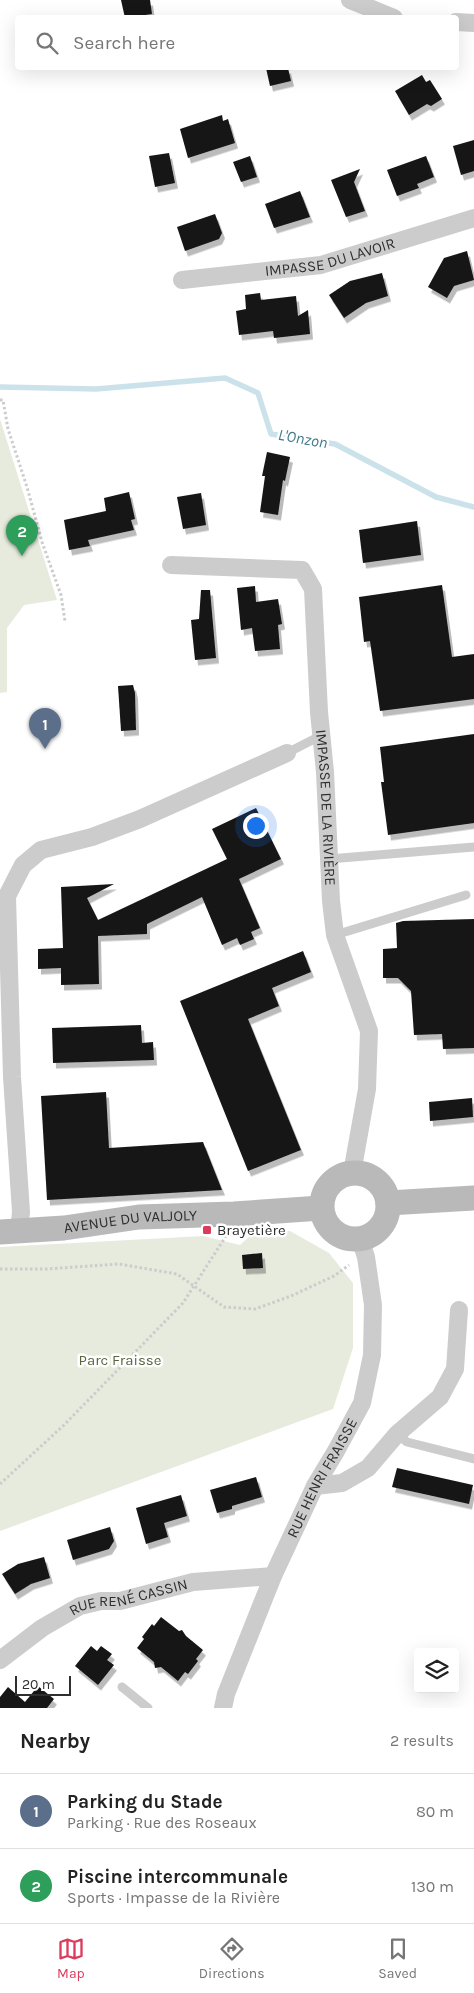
<!DOCTYPE html>
<meta charset="utf-8">
<style>
:root{--surface:#fff;--page:#f2f2f2;--text:#222;--muted:#767676;--line:#e0e0e0;--accent:#db3b5d}
body{margin:0;font-family:Karla,sans-serif;background:var(--page);color:var(--text)}
.controls{position:absolute;right:15px;bottom:15px;display:grid;overflow:hidden;border-radius:5px;box-shadow:0 5px 20px #0002}
.controls button{width:45px;height:45px;display:grid;place-items:center;padding:0;border:0;border-bottom:1px solid var(--line);background:var(--surface);color:var(--text);font:25px sans-serif}
.scale{position:absolute;left:15px;bottom:12px;width:56px;box-sizing:border-box;padding-left:5px;border:2px solid #2f2f2f;border-top:0;font-size:14px;line-height:18px;white-space:nowrap;color:#2f2f2f;-webkit-text-stroke:4px #fff;paint-order:stroke}
.you{position:absolute;left:255px;top:825px;width:18px;height:18px;margin:-12px;border:4px solid #fff;border-radius:50%;background:#1a73e8;box-shadow:0 0 0 8px #1a73e833}
.badge{display:grid;place-items:center;width:32px;height:32px;border-radius:50%;background:var(--accent);color:#fff;font-size:16px;font-weight:700}
.pin{position:absolute;translate:-50% -41px;filter:drop-shadow(0 1px 2px #0008)}
.pin::after{content:'';position:absolute;top:26px;width:18px;height:15px;background:inherit;clip-path:polygon(0 0,100% 0,50% 100%)}
.list{margin:0;padding:0;list-style:none}
h2{display:flex;justify-content:space-between;align-items:center;height:65px;margin:0;padding:0 20px;font-size:21px}
h2 small{font-size:16px;font-weight:400;color:var(--muted)}
.list li{display:grid;grid-template-columns:32px 1fr auto;gap:15px;align-items:center;box-sizing:border-box;height:75px;padding:0 20px;border-top:1px solid var(--line)}
.list b{display:block;font-size:19px;white-space:nowrap}
.list p{margin:0;font-size:16px;white-space:nowrap;color:var(--muted)}
.list em{font-size:16px;font-style:normal;color:var(--muted)}
.icon{flex:none;width:28px;height:28px;fill:none;stroke:currentColor;stroke-width:2;stroke-linecap:round;stroke-linejoin:round}
.map{position:relative;flex:none;width:474px;height:1708px;overflow:hidden}
.search{position:absolute;background:var(--surface);box-shadow:0 5px 20px #0002;left:15px;right:15px;top:15px;height:55px;display:flex;align-items:center;gap:12px;box-sizing:border-box;padding:0 18px;border-radius:5px;color:var(--muted);font-size:19px}
.sheet{height:215px;background:var(--surface)}
nav{display:flex;justify-content:space-around;align-items:center;box-sizing:border-box;height:70px;border-top:1px solid var(--line);background:var(--surface);font-size:14px;color:var(--muted)}
nav a{display:grid;justify-items:center;gap:2px}
nav .on{color:var(--accent)}
.map>svg:first-child{display:block}
.green{fill:#e7ebdd}
.lines{fill:none;stroke-linecap:round;stroke-linejoin:round}
.stream{stroke:#cbe2ea;stroke-width:5.5}
.building{fill:#161616;filter:url(#shadow)}
.path{stroke:#ccc;stroke-width:3;stroke-dasharray:2.5 2.5;stroke-linecap:butt}
.lane{stroke:#ccc;stroke-width:9}
.street{stroke:#ccc;stroke-width:18}
.secondary{stroke:#b9b9b9;stroke-width:25}
.poi-dot{fill:#db3b5d;stroke:#fff;stroke-width:2}
.labels{text-anchor:middle;stroke-width:5;stroke-linejoin:round;paint-order:stroke}
.street-label{font-size:15px;fill:#2f2f2f;stroke:#fff}
.poi-label{font-size:15px;fill:#2f2f2f;stroke:#fff;text-anchor:start}
.park-label{font-size:15px;fill:#58683e;stroke:#fff}
.water-label{font-size:16px;font-style:italic;fill:#417a8c;stroke:#fff}
</style>
<div class="map">
<svg width="474" height="1708" viewBox="0 0 474 1708">
<defs>
<filter id="shadow"><feDropShadow dx="3" dy="5.5" stdDeviation="0" flood-color="#0004"/></filter>
</defs>
<rect width="100%" height="100%" fill="#fff"/>
<!-- green -->
<g class="green">
<path d="M0 419 57 600 24 605 7 628V692L0 693Z"/>
<path d="M258 1229 290 1231 329 1253 353 1283V1348L333 1409 0 1531V1247L203 1236 240 1245Z"/>
</g>
<g class="lines">
<!-- stream -->
<path class="stream" d="M0 387 96 389 225 378 258 393 271 434 335 444 436 497 474 507"/>
</g>
<!-- building -->
<g class="building">
<path d="M121 0H150L152 14 125 18Z"/>
<path d="M266 68H288L291 81 270 86Z"/>
<path d="M422 75 426 82 430 80 442 99 431 106 427 104 409 115 395 91Z"/>
<path d="M222 115 223 121 228 119 235 143 188 158 180 129Z"/>
<path d="M474 140V171L461 175 453 146Z"/>
<path d="M169 153 175 183 155 187 149 156Z"/>
<path d="M250 156 257 177 241 182 233 162Z"/>
<path d="M426 156 434 177 417 184 419 188 397 196 387 170Z"/>
<path d="M360 169 354 182 365 211 346 217 331 180Z"/>
<path d="M300 191 310 217 274 228 265 204Z"/>
<path d="M215 214 222 233 219 239 185 251 177 227Z"/>
<path d="M467 251 474 280 454 286 447 298 428 287 444 258Z"/>
<path d="M382 273 388 296 366 303 344 318 329 295 350 281Z"/>
<path d="M260 293 261 300 296 296 298 316 308 310 310 334 274 338 273 331 239 335 236 311 246 309 245 295Z"/>
<path d="M267 452 290 457 285 481 283 480 278 515 260 512 265 476H262Z"/>
<path d="M129 492 135 519 131 520 134 530 88 540 90 546 69 550 64 520 106 511 104 498Z"/>
<path d="M201 493 206 525 183 529 177 497Z"/>
<path d="M417 521 421 555 363 563 359 530Z"/>
<path d="M442 585 452 657 474 654V699L380 711 370 641 364 642 359 597Z"/>
<path d="M255 586 256 602 278 599 282 624 278 625 280 649 255 651 252 628 241 630 237 588Z"/>
<path d="M201 590H210L216 658 195 660 191 620 199 619Z"/>
<path d="M133 685 135 693 136 730 121 731 118 686Z"/>
<path d="M474 734V823L388 835 381 782H384L380 747Z"/>
<path d="M256 808 281 859 239 879 260 928 251 932 254 939 240 945 237 938 222 945 202 897 147 924V934L98 936 99 984 61 985V968L38 969V949L63 948 61 887 114 884 87 898 98 920 227 859 212 829Z"/>
<path d="M474 919V1048L443 1049 442 1034 414 1035 411 991 398 978H383V949L397 948 396 923 403 921Z"/>
<path d="M303 951 311 972 272 988 279 1006 248 1019 301 1150 248 1171 180 1001Z"/>
<path d="M141 1025 142 1043 153 1042 154 1060 53 1063 52 1028Z"/>
<path d="M106 1092 109 1148 203 1142 222 1190 47 1200 41 1096Z"/>
<path d="M472 1098 473 1117 430 1121 429 1102Z"/>
<path d="M262 1253 263 1268 243 1269 242 1255Z"/>
<path d="M397 1468 473 1485 469 1504 392 1487Z"/>
<path d="M256 1477 262 1497 232 1506V1509L217 1513 210 1490Z"/>
<path d="M181 1495 187 1516 164 1523 168 1537 146 1544 136 1508Z"/>
<path d="M110 1527 114 1541 109 1549 73 1560 67 1540Z"/>
<path d="M44 1557 50 1578 31 1584 15 1594 2 1574 18 1564Z"/>
<path d="M161 1617 179 1631 182 1630 186 1636 203 1650 196 1659 198 1661 188 1674 185 1672 178 1681 161 1667 155 1668 154 1662 137 1648 144 1639 142 1637 152 1624 154 1626Z"/>
<path d="M91 1646 97 1651 101 1646 112 1654 107 1660 114 1665 98 1685 75 1666Z"/>
<path d="M38 1686 54 1699 47 1708H0V1697L8 1687 25 1702Z"/>
</g>
<g class="lines">
<!-- path -->
<g class="path">
<path d="M0 400H3L8 429 27 487 42 542 61 595 65 621"/>
<path d="M0 1269H46L119 1264 177 1274 224 1307 255 1309 291 1296 334 1276 349 1265"/>
<path d="M0 1484 64 1425 183 1303 226 1236"/>
</g>
<!-- lane -->
<g class="lane">
<path d="M287 753 322 735"/>
<path d="M329 859 474 847"/>
<path d="M335 935 466 895"/>
<path d="M397 1434 407 1442 474 1459"/>
<path d="M122 1687 148 1708"/>
</g>
<!-- street -->
<g class="street">
<path d="M350 0 394 18"/>
<path d="M456 22 474 23"/>
<path id="s1" d="M182 280 321 265 474 218"/>
<path id="s2" d="M171 565 302 570 313 589 319 712 325 772 331 901 335 935 369 1031 367 1089 352 1173"/>
<path d="M19 1231 21 1212 12 1077 7 896 23 865 41 850 92 837 140 819 287 753"/>
<path d="M315 1486 342 1483 368 1468 397 1434 440 1397 455 1369 459 1310"/>
<path id="s3" d="M0 1660 42 1628 80 1606 101 1601H120L193 1582 273 1576"/>
<path id="s4" d="M223 1708 226 1694 273 1576 315 1486 336 1451 362 1403 372 1355 373 1305 366 1257 360 1239"/>
</g>
<!-- secondary -->
<g class="secondary">
<circle cx="355" cy="1206" r="33"/>
<path d="M388 1203 474 1198"/>
<path id="s5" d="M0 1232 64 1228 139 1217 234 1214 321 1208"/>
</g>
</g>
<!-- markers -->
<rect class="poi-dot" x="202" y="1225" width="10" height="10" rx="2.5"/>
<g class="labels">
<!-- street labels -->
<g class="street-label">
<text dy="5" stroke="none"><textPath href="#s1" startOffset="150">IMPASSE DU LAVOIR</textPath></text>
<text dy="5" stroke="none"><textPath href="#s2" startOffset="372">IMPASSE DE LA RIVIÈRE</textPath></text>
<text dy="5" stroke="none"><textPath href="#s5" startOffset="131">AVENUE DU VALJOLY</textPath></text>
<text dy="5" stroke="none"><textPath href="#s4" startOffset="251">RUE HENRI FRAISSE</textPath></text>
<text dy="5" stroke="none"><textPath href="#s3" startOffset="146">RUE RENÉ CASSIN</textPath></text>
</g>
<!-- poi labels -->
<g class="poi-label">
<text x="217" y="1235">Brayetière</text>
</g>
<!-- park labels -->
<g class="park-label">
<text x="120" y="1365">Parc Fraisse</text>
</g>
<!-- water labels -->
<g class="water-label">
<text transform="translate(303 438) rotate(10)" y="6">L'Onzon</text>
</g>
</g>
</svg>
<div class="controls">
<button><svg class="icon" aria-label="layers" viewBox="0 0 24 24"><path d="M12 4l9 5-9 5-9-5zM3 14l9 5 9-5"/></svg></button>
</div>
<div class="scale">20 m</div>
<div class="you"></div>
<div class="pin badge" style="left:45px;top:749px;background:#5c6f8a">1</div>
<div class="pin badge" style="left:22px;top:556px;background:#2e9e5b">2</div>
<div class="search"><svg class="icon" aria-label="search" viewBox="0 0 24 24"><circle cx="10" cy="10" r="6"/><path d="M15 15l6 6"/></svg>Search here</div>
</div>
<section class="sheet">
<h2>Nearby<small>2 results</small></h2>
<ul class="list">
<li><span class="badge" style="background:#5c6f8a">1</span><div><b>Parking du Stade</b><p>Parking · Rue des Roseaux</p></div><em>80 m</em></li>
<li><span class="badge" style="background:#2e9e5b">2</span><div><b>Piscine intercommunale</b><p>Sports · Impasse de la Rivière</p></div><em>130 m</em></li>
</ul>
</section>
<nav>
<a class="on"><svg class="icon" aria-label="map" viewBox="0 0 24 24"><path d="M3 6l6-2 6 2 6-2v14l-6 2-6-2-6 2zM9 4v14M15 6v14"/></svg>Map</a>
<a><svg class="icon" aria-label="directions" viewBox="0 0 24 24"><path d="M12 3l9 9-9 9-9-9zM9 14v-3h6M13 9l2 2-2 2"/></svg>Directions</a>
<a><svg class="icon" aria-label="saved" viewBox="0 0 24 24"><path d="M7 4h10v16l-5-4-5 4z"/></svg>Saved</a>
</nav>
